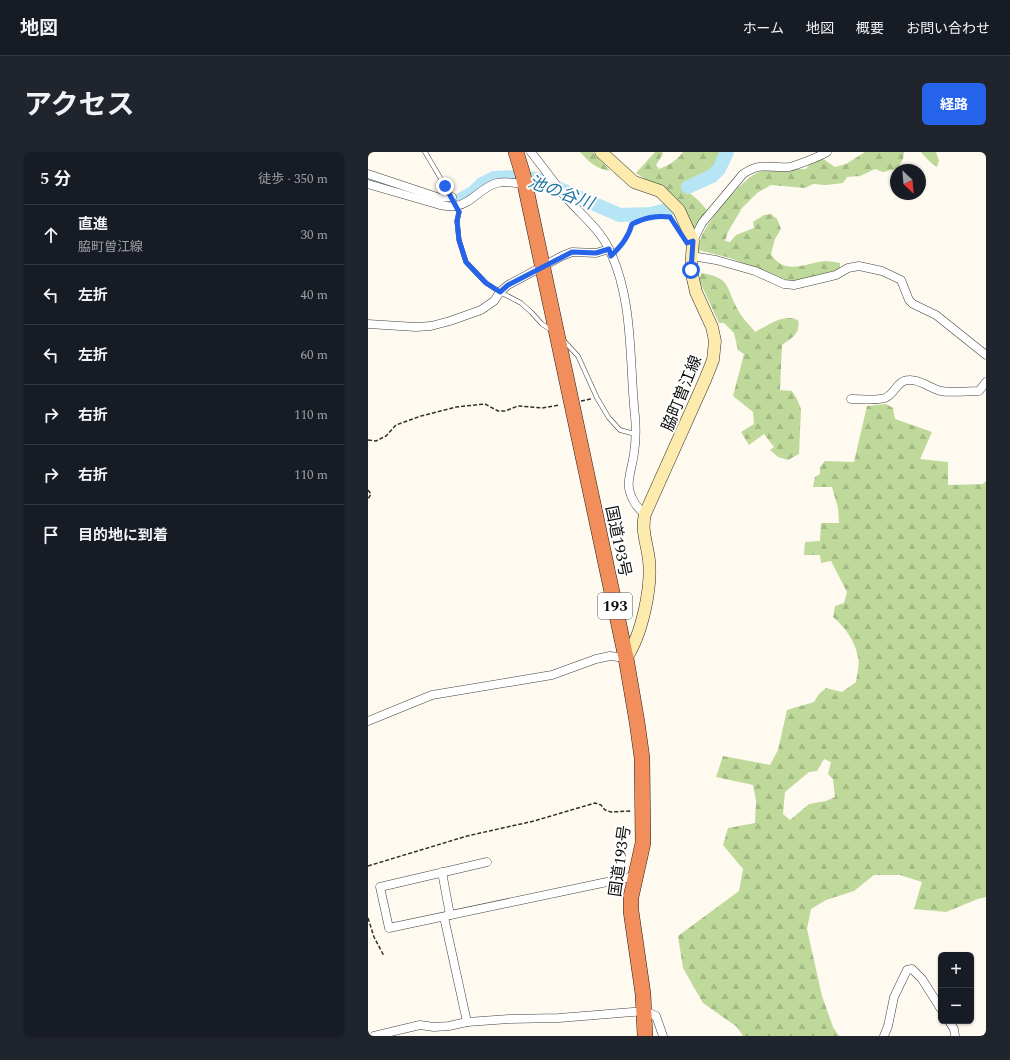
<!DOCTYPE html>
<html lang="ja">
<meta charset="utf-8">
<style>
:root{--surface:#171b24;--page:#20242c;--text:#f1f3f6;--muted:#9ea1a6;--line:#363941;--accent:#2563eb}
body{margin:0;font-family:Spectral,"Noto Sans JP",serif;background:var(--page);color:var(--text)}
.controls{position:absolute;right:12px;bottom:12px;display:grid;overflow:hidden;border-radius:6px;box-shadow:0 1px 3px #0004}
.controls button{width:36px;height:36px;display:grid;place-items:center;padding:0;border:0;border-bottom:1px solid var(--line);background:var(--surface);color:var(--text);font:20px sans-serif}
.compass{position:absolute;left:522px;top:12px;width:36px;height:36px;border-radius:50%;background:var(--surface);box-shadow:0 1px 3px #0004;rotate:154deg}
.stop{position:absolute;width:12px;height:12px;margin:-9px;border:3px solid #2563eb;border-radius:50%;background:#fff}
.stop.end{background:#2563eb;border-color:#fff;box-shadow:0 1px 4px #0008}
.list{margin:0;padding:0;list-style:none}
h2{display:flex;justify-content:space-between;align-items:center;height:52px;margin:0;padding:0 16px;font-size:17px}
h2 small{font-size:13px;font-weight:400;color:var(--muted)}
.list li{display:grid;grid-template-columns:26px 1fr auto;gap:12px;align-items:center;box-sizing:border-box;height:60px;padding:0 16px;border-top:1px solid var(--line)}
.list b{display:block;font-size:15px;white-space:nowrap}
.list p{margin:0;font-size:13px;white-space:nowrap;color:var(--muted)}
.list em{font-size:13px;font-style:normal;color:var(--muted)}
.icon{flex:none;width:22px;height:22px;fill:none;stroke:currentColor;stroke-width:2;stroke-linecap:round;stroke-linejoin:round}
.map{position:relative;flex:none;width:618px;height:884px;overflow:hidden;border-radius:6px}
header{display:flex;align-items:center;gap:24px;box-sizing:border-box;height:56px;padding:0 20px;background:var(--surface);border-bottom:1px solid var(--line)}
header strong{font-size:19px}
nav{display:flex;gap:22px;margin-inline-start:auto;font-size:14px}
.intro{display:flex;align-items:center;justify-content:space-between;box-sizing:border-box;height:96px;padding:0 24px}
h1{margin:0;font-size:28px}
.button{padding:10px 18px;border-radius:6px;background:var(--accent);color:#fff;font-size:14px;font-weight:700}
main{display:flex;gap:24px;padding:0 24px}
aside{flex:1;background:var(--surface);border-radius:6px;box-shadow:0 1px 3px #0004}
.map>svg:first-child{display:block}
.forest{fill:url(#forest-firs);fill-rule:evenodd}
.lines{fill:none;stroke-linecap:round;stroke-linejoin:round}
.river{stroke:#b6e5f5;stroke-width:14}
.lane-casing{stroke:#414141;stroke-width:5}
.street-casing{stroke:#414141;stroke-width:9}
.secondary-casing{stroke:#303030;stroke-width:13}
.highway-casing{stroke:#1f1f1f;stroke-width:16}
.path{stroke:#303030;stroke-width:1.5;stroke-dasharray:4 2;stroke-linecap:butt}
.lane{stroke:#fff;stroke-width:4}
.street{stroke:#fff;stroke-width:8}
.secondary{stroke:#fdeaad;stroke-width:12}
.highway{stroke:#f18e5c;stroke-width:15}
.route{stroke:#2563eb;stroke-width:5}
.labels{text-anchor:middle;stroke-width:4;stroke-linejoin:round;paint-order:stroke}
.shield{fill:#fff;stroke:#565656;stroke-width:1}
.shield-label{font-size:15px;font-weight:bold;fill:#0e0e0e}
.street-label{font-size:16px;fill:#0e0e0e;stroke:#fff}
.water-label{font-size:17px;font-style:italic;fill:#1a749d;stroke:#fff}
</style>
<header>
<strong>地図</strong>
<nav><a>ホーム</a><a>地図</a><a>概要</a><a>お問い合わせ</a></nav>
</header>
<div class="intro"><h1>アクセス</h1><a class="button">経路</a></div>
<main>
<aside>
<h2>5 分<small>徒歩 · 350 m</small></h2>
<ul class="list">
<li><svg class="icon" aria-label="ahead" viewBox="0 0 24 24"><path d="M12 20V5M6 11l6-6 6 6"/></svg><div><b>直進</b><p>脇町曽江線</p></div><em>30 m</em></li>
<li><svg class="icon" aria-label="left" viewBox="0 0 24 24"><path d="M17 20v-9H6M10 6l-5 5 5 5"/></svg><div><b>左折</b></div><em>40 m</em></li>
<li><svg class="icon" aria-label="left" viewBox="0 0 24 24"><path d="M17 20v-9H6M10 6l-5 5 5 5"/></svg><div><b>左折</b></div><em>60 m</em></li>
<li><svg class="icon" aria-label="right" viewBox="0 0 24 24"><path d="M7 20v-9h11M14 6l5 5-5 5"/></svg><div><b>右折</b></div><em>110 m</em></li>
<li><svg class="icon" aria-label="right" viewBox="0 0 24 24"><path d="M7 20v-9h11M14 6l5 5-5 5"/></svg><div><b>右折</b></div><em>110 m</em></li>
<li><svg class="icon" aria-label="arrive" viewBox="0 0 24 24"><path d="M6 21V4h12l-3 4 3 4H6"/></svg><div><b>目的地に到着</b></div></li>
</ul>
</aside>
<div class="map">
<svg width="618" height="884" viewBox="0 0 618 884">
<defs>
<pattern id="forest-firs" width="22" height="20" patternUnits="userSpaceOnUse"><rect width="22" height="20" fill="#bed99a"/><path d="M5 1l3.5 6h-7zM16 11l3.5 6h-7z" fill="#a2b984"/></pattern>
</defs>
<rect width="100%" height="100%" fill="#fffaf0"/>
<!-- forest -->
<g class="forest">
<path d="M212 0H225L242 19C228 17 221 10 212 0Z"/>
<path d="M287 0H294L295 2 288 13 291 17C301 13 308 9 315 0H356C353 5 352 10 349 14 341 25 324 28 313 34L330 48 340 59 326 79 280 29 268 21Z"/>
<path d="M497 0H536L535 7 529 17 515 20 507 17 492 24 479 25 475 31 459 33 445 32 437 36 403 33 389 41 374 56 360 80 357 89 362 90 368 83 386 76 385 70 396 63 403 62 409 67 413 77 407 87 403 102C416 124 438 111 457 109 462 109 467 110 472 111V117L432 129 421 130 362 106 330 98C331 94 331 90 333 86 338 71 374 27 389 21 399 16 426 17 438 17L443 10 454 6 467 15 478 12Z"/>
<path d="M553 0H568L571 9 569 15 562 10Z"/>
<path d="M333 121C364 126 357 135 370 158 374 166 382 173 387 180 401 173 415 161 430 168 433 181 424 186 414 193L412 238 424 239 429 247 433 257 431 302 420 308 410 305 402 298 406 295 396 282 381 293 373 280 386 272 385 260 365 244 376 202 370 198 366 181 356 171H351L331 128Z"/>
<path d="M518 252 525 256 527 267 564 280 552 307 580 310V333L615 332 618 329V745L610 747 578 760 546 757 554 730 532 723H506L486 739 458 748 443 757 439 777 454 844 465 875 471 884H375L369 875 335 851 315 816 310 784 371 739 375 717 355 693 360 676 387 671 388 649 385 633 348 625 355 604 402 613 410 598 419 558 446 550 451 542 458 536 474 540 488 530C489 522 492 512 490 505 487 489 477 475 465 465L467 454 476 451 479 440 463 409 453 411 452 403H436L437 390 452 389 453 371H471L470 356 464 335H445L447 325 452 322V315L457 309 486 310 499 254ZM456 607 463 610 460 622 465 627 467 645 458 649 441 652 422 668 415 662 417 640 441 620 449 619Z"/>
</g>
<g class="lines">
<!-- river -->
<g class="river">
<path d="M0 27 40 40"/>
<path d="M320 35 344 24 351 17 359 0"/>
<path d="M65 48 81 52 92 48 106 40 114 32 126 26 147 25 168 27 252 63 282 62 300 58"/>
</g>
<!-- lane casing -->
<g class="lane-casing">
<g id="lane">
<path d="M57 0 89 54 91 60 89 69 91 88 98 110 118 131 132 140 153 151 163 160 174 172 183 178"/>
<path d="M196 189 210 204 229 246 241 266 252 278 267 282"/>
</g>
</g>
<!-- street casing -->
<g class="street-casing">
<g id="street">
<path d="M163 0C174 14 185 29 196 43 211 61 231 76 241 97 266 148 261 209 267 264 268 276 268 289 266 301 265 310 262 319 261 328 259 340 267 355 277 362"/>
<path d="M0 22 72 46 84 45"/>
<path d="M0 32 72 53C77 54 83 55 88 54 103 52 113 35 129 31 137 29 148 31 157 33"/>
<path d="M325 89 334 71 375 22C394 9 402 17 421 15 427 14 453 4 459 0"/>
<path d="M324 104 348 108 387 119 416 132 426 133 468 123 480 116 491 114 514 119 533 128 541 148 545 152 568 163 618 203"/>
<path d="M0 172 48 175 63 174 82 169 113 158 126 149 132 140 140 133 194 104 204 100 228 101 241 97"/>
<path d="M483 247C494 247 507 249 517 246 527 242 529 228 541 228 552 227 563 237 573 239 583 241 600 239 611 239L618 230"/>
<path d="M0 569 64 543 184 523 228 507 242 504 258 506"/>
<path d="M119 710 12 735 21 776 258 726 268 723"/>
<path d="M74 720 82 763"/>
<path d="M76 765 99 870"/>
<path d="M581 869 586 877 587 884"/>
<path d="M6 884 52 873 66 875 81 874 99 870 141 867 191 866 277 859 288 864 295 884"/>
<path d="M516 884 520 874 526 845 539 818 544 817 554 827 573 857"/>
</g>
</g>
<!-- secondary casing -->
<g class="secondary-casing">
<path id="secondary" d="M233 0 266 30 292 39 311 58 325 89 323 118 328 140 344 175 347 189 345 208 337 228 277 362C273 379 279 391 281 408 284 435 274 483 258 506"/>
</g>
<!-- highway casing -->
<g class="highway-casing">
<path id="highway" d="M148 0 155 23 258 506 269 570 274 606 275 691 263 745V759L275 842 277 884"/>
</g>
<!-- path -->
<g class="path">
<path d="M249 98C257 90 261 83 264 72 277 66 287 63 302 65L305 70"/>
<path d="M213 249 223 247"/>
<path d="M0 288 8 289 18 284 28 273 53 264 88 255 117 252 130 259H137L150 254 174 256 192 253"/>
<path d="M0 338 3 342 0 347"/>
<path d="M0 714 99 684 166 669 227 651 233 653 237 658 243 660 263 659"/>
<path d="M0 766 6 785 16 804"/>
</g>
<!-- lane -->
<use href="#lane" class="lane"/>
<!-- street -->
<use href="#street" class="street"/>
<!-- secondary -->
<use href="#secondary" class="secondary"/>
<!-- highway -->
<use href="#highway" class="highway"/>
</g>
<g class="lines">
<!-- route -->
<path class="route" d="M77 34 91 60 89 69 91 88 98 110 118 131 132 140 140 133 204 100 228 101 241 97 243 104C253 94 260 86 264 72 277 66 287 63 302 65L319 91 325 89 323 118"/>
</g>
<g class="labels">
<!-- shield labels -->
<rect class="shield" x="230" y="441" width="34" height="26" rx="3"/>
<g class="shield-label">
<text x="247" y="459">193</text>
</g>
<!-- street labels -->
<g class="street-label">
<text transform="translate(313 241) rotate(-68)" y="6">脇町曽江線</text>
<text transform="translate(251 389) rotate(78)" y="6">国道193号</text>
<text transform="translate(251 709) rotate(-82)" y="6">国道193号</text>
</g>
<!-- water labels -->
<g class="water-label">
<text transform="translate(193 40) rotate(20)" y="6">池の谷川</text>
</g>
</g>
</svg>
<div class="controls">
<button>+</button>
<button>−</button>
</div>
<svg class="compass" viewBox="-18 -18 36 36"><path d="M0-13l5 13h-10z" fill="#e53935"/><path d="M0 13l5-13h-10z" fill="#9ea1a6"/></svg>
<div class="stop" style="left:323px;top:118px"></div>
<div class="stop end" style="left:77px;top:34px"></div>
</div>
</main>
